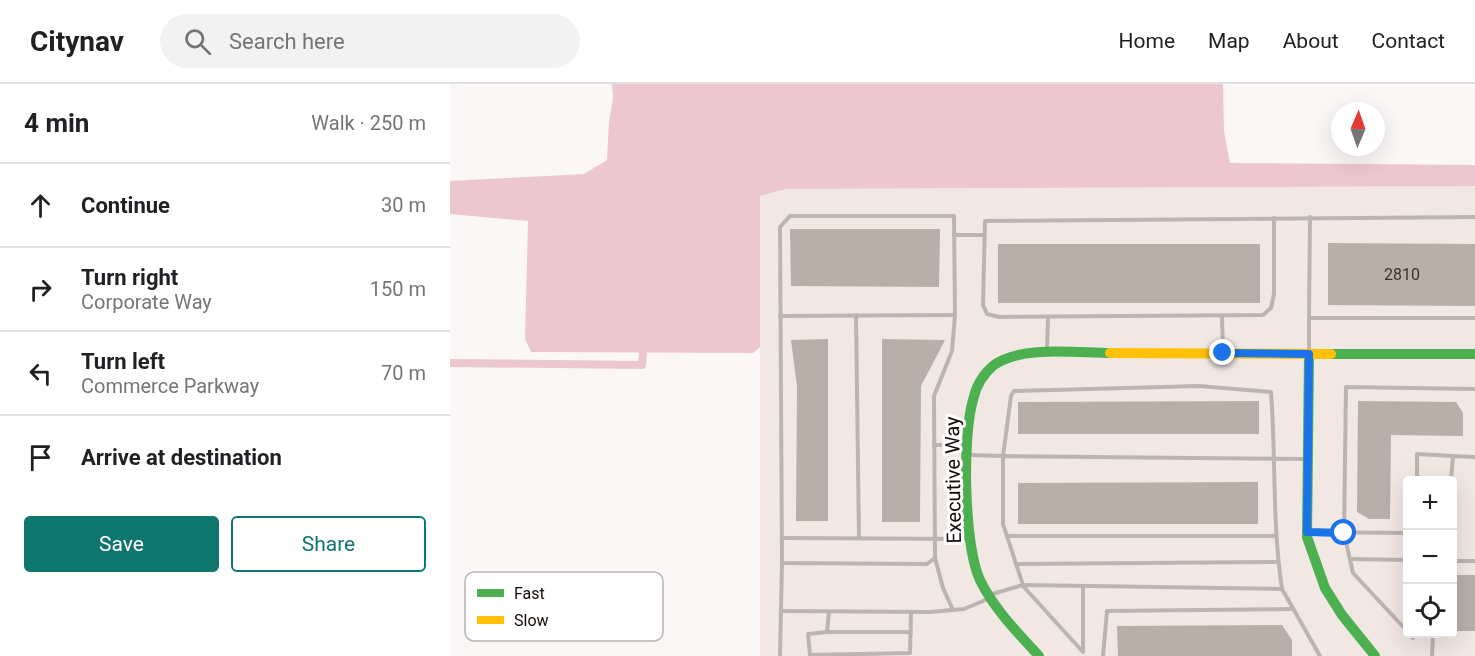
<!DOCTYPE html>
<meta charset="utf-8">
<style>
:root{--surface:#fff;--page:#f2f2f2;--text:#202124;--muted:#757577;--line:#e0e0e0;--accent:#0f766e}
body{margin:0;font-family:Roboto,sans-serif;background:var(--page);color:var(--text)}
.controls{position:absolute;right:18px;bottom:18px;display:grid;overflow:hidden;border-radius:6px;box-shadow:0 6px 24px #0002}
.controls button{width:54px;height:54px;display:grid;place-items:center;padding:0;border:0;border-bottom:2px solid var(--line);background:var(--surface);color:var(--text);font:30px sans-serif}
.compass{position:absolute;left:881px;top:18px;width:54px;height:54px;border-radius:50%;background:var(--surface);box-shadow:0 6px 24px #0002;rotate:2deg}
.stop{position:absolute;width:18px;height:18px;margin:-14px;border:4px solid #1a73e8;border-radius:50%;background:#fff}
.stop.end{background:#1a73e8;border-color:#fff;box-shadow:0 2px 6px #0008}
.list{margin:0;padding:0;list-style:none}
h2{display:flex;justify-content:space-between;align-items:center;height:78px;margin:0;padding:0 24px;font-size:26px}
h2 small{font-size:20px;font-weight:400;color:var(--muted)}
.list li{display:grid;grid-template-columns:39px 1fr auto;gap:18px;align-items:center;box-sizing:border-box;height:84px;padding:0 24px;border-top:2px solid var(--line)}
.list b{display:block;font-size:22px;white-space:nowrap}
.list p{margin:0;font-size:20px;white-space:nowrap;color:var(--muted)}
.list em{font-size:20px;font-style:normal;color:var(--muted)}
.actions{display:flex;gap:12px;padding:18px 24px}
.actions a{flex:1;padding:14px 0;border:2px solid var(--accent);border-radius:6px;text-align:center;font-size:21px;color:var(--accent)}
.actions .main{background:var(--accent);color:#fff}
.icon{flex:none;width:33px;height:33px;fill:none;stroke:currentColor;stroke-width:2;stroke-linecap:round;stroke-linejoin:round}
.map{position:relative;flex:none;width:1025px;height:572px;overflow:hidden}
header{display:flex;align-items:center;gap:36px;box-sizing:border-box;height:84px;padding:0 30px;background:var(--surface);border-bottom:2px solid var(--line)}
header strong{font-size:28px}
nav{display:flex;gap:33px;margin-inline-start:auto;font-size:21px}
.search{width:420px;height:54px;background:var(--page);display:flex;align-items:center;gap:15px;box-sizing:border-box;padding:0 21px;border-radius:33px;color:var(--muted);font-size:22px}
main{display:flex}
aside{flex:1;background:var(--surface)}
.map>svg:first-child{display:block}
.built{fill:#f1e7e3;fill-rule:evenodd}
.water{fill:#edc7cf}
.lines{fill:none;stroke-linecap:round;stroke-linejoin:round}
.canal{stroke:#edc7cf;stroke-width:8}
.building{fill:#b7afa8}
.lane{stroke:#bcb4b3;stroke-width:4}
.fast{stroke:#4caf50;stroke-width:10}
.slow{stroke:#ffc107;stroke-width:10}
.route{stroke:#1a73e8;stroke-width:8}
.labels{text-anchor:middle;stroke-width:6;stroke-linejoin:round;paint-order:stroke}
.number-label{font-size:16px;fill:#3c322e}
.street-label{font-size:20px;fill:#130906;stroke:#fff}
.key{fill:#fff;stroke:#b8b5b4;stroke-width:1.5}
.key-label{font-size:16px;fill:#130906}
</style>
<header>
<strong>Citynav</strong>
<div class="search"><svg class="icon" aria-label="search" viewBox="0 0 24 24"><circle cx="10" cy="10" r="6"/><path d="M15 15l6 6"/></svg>Search here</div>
<nav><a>Home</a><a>Map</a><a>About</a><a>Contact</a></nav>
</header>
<main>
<aside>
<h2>4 min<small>Walk · 250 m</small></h2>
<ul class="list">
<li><svg class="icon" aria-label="ahead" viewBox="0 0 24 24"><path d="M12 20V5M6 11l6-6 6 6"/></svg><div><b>Continue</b></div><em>30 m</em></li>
<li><svg class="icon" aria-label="right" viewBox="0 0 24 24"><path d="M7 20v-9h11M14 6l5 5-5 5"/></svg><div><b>Turn right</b><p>Corporate Way</p></div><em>150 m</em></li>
<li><svg class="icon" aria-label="left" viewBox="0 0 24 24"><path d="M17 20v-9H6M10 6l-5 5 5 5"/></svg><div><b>Turn left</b><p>Commerce Parkway</p></div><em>70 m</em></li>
<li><svg class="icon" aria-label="arrive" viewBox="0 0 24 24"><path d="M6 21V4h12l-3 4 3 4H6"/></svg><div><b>Arrive at destination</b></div></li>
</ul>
<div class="actions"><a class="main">Save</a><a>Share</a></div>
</aside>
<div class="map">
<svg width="1025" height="572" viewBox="0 0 1025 572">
<rect width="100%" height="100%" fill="#fbf7f6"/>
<!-- built -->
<path class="built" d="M1025 102V572H310V112L336 105ZM958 396H1002V550H958Z"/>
<!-- water -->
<path class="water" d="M162 0H773L774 47 780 79 1025 81V102L336 105 310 112V263L303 269 81 268 75 255 78 137 0 130V97L134 90 157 76 159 38 163 14Z"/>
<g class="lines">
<!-- canal -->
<path class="canal" d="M0 279 192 281 194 258"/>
</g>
<!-- building -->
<g class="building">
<path d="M340 145H490L489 203 341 202Z"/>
<path d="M878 159 1025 160V222L878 221Z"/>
<rect x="548" y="160" width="262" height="59"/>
<path d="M378 255V437H346L347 302 341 256Z"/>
<path d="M432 255 495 256 471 302 470 438H432Z"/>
<path d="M809 317V350H568V318Z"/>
<path d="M908 317 1006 318 1013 329V352L941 351 940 435H919L907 428Z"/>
<path d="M808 398V440H568V399Z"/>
<rect x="1002" y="491" width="23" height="56"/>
<path d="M832 541 842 556V572H668L667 542Z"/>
</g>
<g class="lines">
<!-- lane -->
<g class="lane">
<path d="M340 132H504L505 231 502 267 484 312 485 474 477 480 332 479 330 143Z"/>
<path d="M824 134V210L821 224 813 231 549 233 537 230 533 221 535 137 1025 133"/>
<path d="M504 151H534"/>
<path d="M406 231 409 454"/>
<path d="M330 232 505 231"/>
<path d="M772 233 773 268"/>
<path d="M859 234 860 133"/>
<path d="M597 266 598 234"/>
<path d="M859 268V234H1025"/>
<path d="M484 361H516"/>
<path d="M521 371 553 372 561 312 564 307 749 302 821 308C826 373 822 439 832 505L573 501"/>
<path d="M967 396V370L1003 372"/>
<path d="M1001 396 1003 372 1025 373"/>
<path d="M859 448 958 449"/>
<path d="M557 452H825"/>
<path d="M332 454 517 455"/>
<path d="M485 474 493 504 503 526"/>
<path d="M901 475 958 476"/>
<path d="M1002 477H1025"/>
<path d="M566 480 828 478"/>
<path d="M573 502 633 568V502"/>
<path d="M832 505 870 572"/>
<path d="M539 511 573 501 553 440V372L856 375"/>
<path d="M331 527 480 528 514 525 540 514"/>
<path d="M379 528 377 548 358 550 360 571 460 569 461 528"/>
<path d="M378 548H461"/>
<path d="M958 548 903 489 894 449 896 303 1025 305"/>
<path d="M959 550 963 554V550"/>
<path d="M330 572 332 479"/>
<path d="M653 572 657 527 843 525"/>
<path d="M982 572 983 550"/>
</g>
<!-- fast -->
<g class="fast">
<path d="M859 270 857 453 875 504 892 531 925 572"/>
<path d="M881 270H1025"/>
<path d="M589 572C568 549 544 525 530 496 514 462 512 353 523 316 526 302 533 290 544 281 572 261 627 269 660 269"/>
</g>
<!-- slow -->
<path class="slow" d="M660 269 881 270"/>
</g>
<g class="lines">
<!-- route -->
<path class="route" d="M773 269 859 270 857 448 894 449"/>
</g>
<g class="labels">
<!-- number labels -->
<g class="number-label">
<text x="952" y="196">2810</text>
</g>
<!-- street labels -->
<g class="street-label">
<text transform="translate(503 396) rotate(-91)" y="7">Executive Way</text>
</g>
</g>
<!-- legend -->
<rect x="15" y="488" width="198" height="69" rx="9" class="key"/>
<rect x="27" y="505" width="27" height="8" fill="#4caf50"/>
<rect x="27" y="532" width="27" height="8" fill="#ffc107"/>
<g class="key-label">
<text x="64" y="515">Fast</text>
<text x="64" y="542">Slow</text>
</g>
</svg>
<div class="controls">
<button>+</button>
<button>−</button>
<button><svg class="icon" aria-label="locate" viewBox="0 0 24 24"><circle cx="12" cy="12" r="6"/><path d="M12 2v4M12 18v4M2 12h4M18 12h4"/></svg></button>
</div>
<svg class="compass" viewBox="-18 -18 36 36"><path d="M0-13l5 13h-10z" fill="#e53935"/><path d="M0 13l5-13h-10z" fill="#757577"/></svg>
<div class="stop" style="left:894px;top:449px"></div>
<div class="stop end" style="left:773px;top:269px"></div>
</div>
</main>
